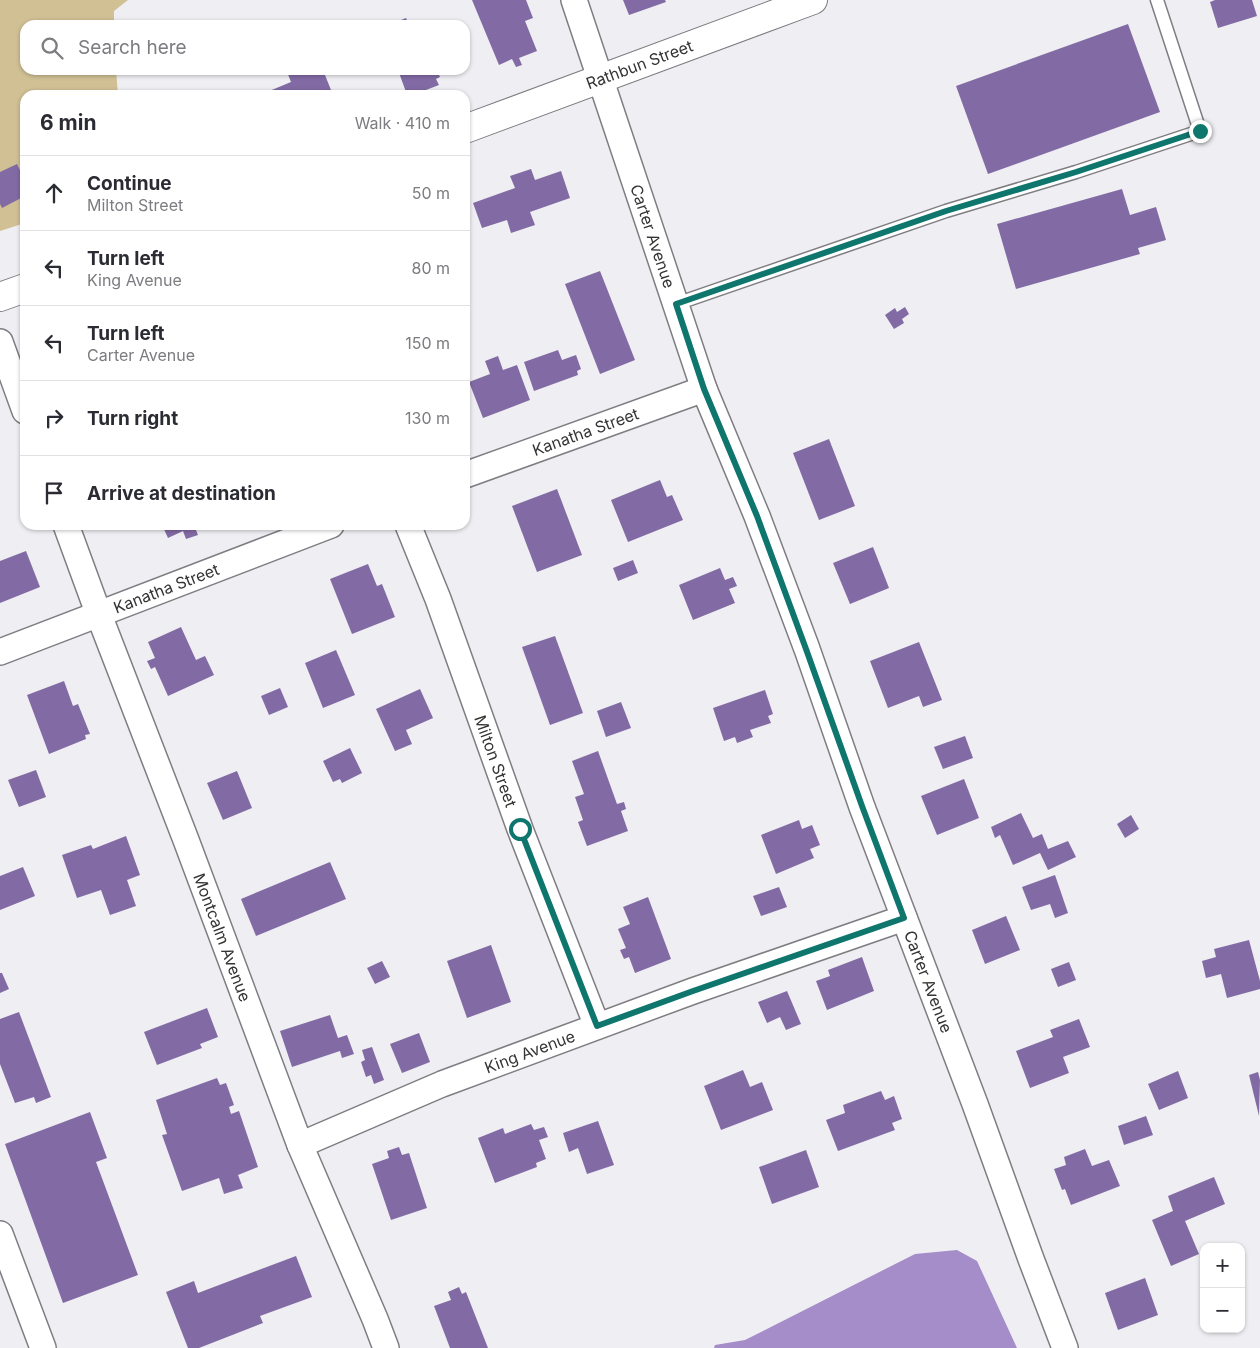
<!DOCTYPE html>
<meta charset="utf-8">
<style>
:root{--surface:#fff;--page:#f2f2f3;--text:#2b2b33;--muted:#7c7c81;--line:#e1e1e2}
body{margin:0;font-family:Inter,sans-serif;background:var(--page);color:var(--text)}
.controls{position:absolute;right:15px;bottom:15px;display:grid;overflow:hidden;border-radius:10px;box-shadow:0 1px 4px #0004}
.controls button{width:45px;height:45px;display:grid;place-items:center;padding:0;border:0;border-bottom:1px solid var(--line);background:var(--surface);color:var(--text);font:25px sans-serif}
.stop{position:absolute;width:15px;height:15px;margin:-11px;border:4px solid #0f766e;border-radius:50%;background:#fff}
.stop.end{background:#0f766e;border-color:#fff;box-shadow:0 1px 5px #0008}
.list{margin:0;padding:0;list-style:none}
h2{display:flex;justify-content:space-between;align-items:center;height:65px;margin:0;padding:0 20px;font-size:21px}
h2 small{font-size:16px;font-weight:400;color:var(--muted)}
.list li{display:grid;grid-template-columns:32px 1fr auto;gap:15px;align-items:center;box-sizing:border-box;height:75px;padding:0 20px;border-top:1px solid var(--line)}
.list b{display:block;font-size:19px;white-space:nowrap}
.list p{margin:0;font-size:16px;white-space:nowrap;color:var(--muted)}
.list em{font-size:16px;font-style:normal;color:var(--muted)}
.icon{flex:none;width:28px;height:28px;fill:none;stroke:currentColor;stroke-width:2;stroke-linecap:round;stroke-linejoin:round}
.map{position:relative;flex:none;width:1260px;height:1348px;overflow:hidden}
.search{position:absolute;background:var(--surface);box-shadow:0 1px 4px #0004;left:20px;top:20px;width:450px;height:55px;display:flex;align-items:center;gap:12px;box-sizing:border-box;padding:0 18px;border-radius:15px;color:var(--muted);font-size:19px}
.panel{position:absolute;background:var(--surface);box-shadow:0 1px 4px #0004;left:20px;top:90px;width:450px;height:440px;border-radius:15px}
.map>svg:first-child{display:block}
.green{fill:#d0c094}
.water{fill:#a48dc8}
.building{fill:#826ba4}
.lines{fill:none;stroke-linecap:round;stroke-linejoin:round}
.service-casing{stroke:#7f7d82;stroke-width:15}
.minor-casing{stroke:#7f7d82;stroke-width:28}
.tertiary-casing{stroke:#7f7d82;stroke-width:30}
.service{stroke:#fff;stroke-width:12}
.minor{stroke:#fff;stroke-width:25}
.tertiary{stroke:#fff;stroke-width:28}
.route{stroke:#0f766e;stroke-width:6}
.labels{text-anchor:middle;stroke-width:5;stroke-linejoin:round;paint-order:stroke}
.street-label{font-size:16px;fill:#343435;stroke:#efeef3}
</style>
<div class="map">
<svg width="1260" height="1348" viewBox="0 0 1260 1348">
<rect width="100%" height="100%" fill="#efeef3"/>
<!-- green -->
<path class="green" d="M0 0H128L114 11V25H25V70H116L118 95H25V223L0 231Z"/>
<!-- water -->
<path class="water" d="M957 1250 977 1261 1017 1348H714L715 1345 745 1340 915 1254Z"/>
<!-- building -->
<g class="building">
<path d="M472 0H526L533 18 525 21 537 51 519 58 522 65 516 67 512 59 499 65Z"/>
<path d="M623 0H665L666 2 629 15Z"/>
<path d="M1215 0H1252L1257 16 1218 28 1210 2Z"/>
<path d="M406 18 409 25H389Z"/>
<path d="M1128 24 1160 112 988 174 956 86Z"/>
<path d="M292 70H323L333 95H263L262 94 291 82 287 72Z"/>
<path d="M398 70H437L440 77 436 79 439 85 413 95 411 90 406 92Z"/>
<path d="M17 164 25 181V196L2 208 0 204V172Z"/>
<path d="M531 169 535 180 561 171 570 198 530 212 535 225 511 233 507 220 482 228 473 203 515 188 510 176Z"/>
<path d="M1122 189 1130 215 1156 207 1166 240 1138 248 1140 254 1016 289 997 224Z"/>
<path d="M600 271 635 360 600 374 565 284Z"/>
<path d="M905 307 909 314 902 319 904 323 894 329 885 315 895 308 897 312Z"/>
<path d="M558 350 562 360 576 355 581 369 577 371 578 375 534 391 524 362Z"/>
<path d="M498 356 503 370 517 365 530 400 483 418 469 382 490 374 485 361Z"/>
<path d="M829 439 855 506 819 520 793 453Z"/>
<path d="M660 480 667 497 672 495 683 520 628 542 611 500Z"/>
<path d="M557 489 582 555 537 572 512 506Z"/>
<path d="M162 525H194L198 535 186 539 183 531 168 538Z"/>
<path d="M873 547 889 588 850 604 833 563Z"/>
<path d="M26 551 40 587 0 603V561Z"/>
<path d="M633 560 638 573 618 581 613 568Z"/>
<path d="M368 564 377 586 382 584 395 617 352 634 330 579Z"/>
<path d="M720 568 725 580 733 577 737 586 729 589 735 603 693 620 679 585Z"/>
<path d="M181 627 196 660 205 656 214 675 168 696 155 667 151 669 147 661 155 658 148 642Z"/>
<path d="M555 636 583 713 550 725 522 647Z"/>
<path d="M919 642 942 700 923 707 919 696 888 708 870 661Z"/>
<path d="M336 650 355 695 323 708 305 663Z"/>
<path d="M64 681 73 706 78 704 90 734 85 735 86 739 49 754 27 695Z"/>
<path d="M280 688 288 707 269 715 261 696Z"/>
<path d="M420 689 433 718 406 730 412 744 395 751 376 709Z"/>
<path d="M765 690 773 714 768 716 771 723 750 730 753 737 737 743 735 737 724 741 713 708Z"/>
<path d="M621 702 631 728 606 737 597 711Z"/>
<path d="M965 736 973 758 943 769 934 747Z"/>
<path d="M350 748 362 773 342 783 340 779 333 782 323 761Z"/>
<path d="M598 751 617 804 624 802 626 809 621 811 628 831 587 846 578 822 583 820 575 797 584 794 572 761Z"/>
<path d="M36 770 46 797 19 807 8 780Z"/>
<path d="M237 771 252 808 223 820 207 783Z"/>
<path d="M964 779 979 818 937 835 921 796Z"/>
<path d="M1021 813 1033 838 1042 834 1048 849 1068 841 1076 857 1048 870 1040 853 1013 865 1000 835 995 838 991 827Z"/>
<path d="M1131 815 1139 829 1125 838 1117 824Z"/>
<path d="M799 820 802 829 812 825 820 845 810 849 814 858 776 874 761 835Z"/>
<path d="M126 836 140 875 127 880 136 906 110 915 101 890 77 898 62 855 91 845 93 849Z"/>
<path d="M330 862 346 899 256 936 241 899Z"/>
<path d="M23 867 35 896 0 910V876Z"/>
<path d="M1055 875 1068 913 1055 918 1050 904 1031 910 1022 887Z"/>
<path d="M779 887 787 907 761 916 753 896Z"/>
<path d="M648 897 671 959 635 973 629 957 624 959 620 950 626 948 618 929 630 924 623 907Z"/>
<path d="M1006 916 1020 950 985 964 972 930Z"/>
<path d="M1249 940 1260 981V989L1227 998 1221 974 1206 978 1202 961 1216 957 1214 949Z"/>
<path d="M491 945 511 1002 467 1018 447 961Z"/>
<path d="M862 957 874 991 827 1010 816 981 830 976 828 970Z"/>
<path d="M382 961 390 977 375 984 367 968Z"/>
<path d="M1069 962 1076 980 1058 987 1051 969Z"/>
<path d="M0 973H2L9 989 0 993Z"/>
<path d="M787 991 801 1024 786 1030 780 1017 767 1023 758 1002Z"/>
<path d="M207 1008 218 1037 200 1044 202 1048 157 1065 144 1032Z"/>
<path d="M19 1012 51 1097 36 1103 34 1097 15 1103 0 1064V1019Z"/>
<path d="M330 1015 338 1038 347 1035 354 1054 342 1058 340 1051 292 1067 280 1031Z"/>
<path d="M1079 1019 1090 1047 1063 1057 1069 1073 1030 1088 1016 1051 1053 1037 1050 1030Z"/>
<path d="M419 1033 430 1062 402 1073 390 1044Z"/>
<path d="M372 1047 384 1080 374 1084 371 1075 366 1077 361 1062 365 1060 362 1050Z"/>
<path d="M743 1070 750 1087 762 1082 773 1110 721 1130 704 1086Z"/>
<path d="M1178 1071 1188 1098 1159 1110 1148 1084Z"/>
<path d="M1258 1072 1260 1080 1259 1116 1249 1075Z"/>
<path d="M217 1078 220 1085 226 1083 234 1105 229 1107 231 1114 239 1111 258 1167 238 1175 243 1188 224 1194 219 1178 182 1191 162 1135 167 1134 156 1100Z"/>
<path d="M881 1091 885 1100 894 1096 902 1119 892 1123 895 1130 838 1151 826 1120 845 1113 843 1105Z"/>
<path d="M90 1112 107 1158 96 1162 138 1275 63 1303 5 1144Z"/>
<path d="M1146 1116 1153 1135 1124 1145 1118 1126Z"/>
<path d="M598 1121 614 1165 587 1174 578 1148 569 1152 563 1133Z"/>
<path d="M531 1124 534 1130 544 1127 548 1137 539 1140 546 1159 536 1163 537 1167 495 1183 478 1138 503 1128 505 1134Z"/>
<path d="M399 1147 402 1155 409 1153 427 1208 391 1220 372 1164 389 1158 387 1151Z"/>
<path d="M1085 1149 1092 1166 1109 1160 1120 1186 1071 1205 1065 1189 1062 1190 1054 1169 1066 1165 1064 1157Z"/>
<path d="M806 1150 819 1187 772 1204 759 1167Z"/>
<path d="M1214 1177 1225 1204 1185 1221 1199 1254 1171 1266 1152 1220 1173 1211 1168 1196Z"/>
<path d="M296 1256 312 1297 260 1316 263 1323 199 1348H188L166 1292 194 1281 198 1293Z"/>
<path d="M1145 1278 1158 1315 1118 1330 1105 1293Z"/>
<path d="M459 1287 462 1294 466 1292 488 1348H450L434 1306 451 1300 448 1292Z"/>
</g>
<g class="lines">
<!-- service casing -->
<g class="service-casing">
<path id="service" d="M676 304 946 211 1076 172 1200 131 1157 0"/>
</g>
<!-- minor casing -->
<g class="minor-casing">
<g id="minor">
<path id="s1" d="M574 0 704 389 757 516 807 649 862 807 975 1104 1031 1259 1065 1348"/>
<path d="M0 342 25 411"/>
<path id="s2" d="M465 475 704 389"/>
<path id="s3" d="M66 525 99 615 186 840 300 1145 375 1319 386 1348"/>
<path id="s4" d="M408 525 438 599 520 829 597 1026"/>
<path id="s5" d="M0 652 331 525"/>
<path id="s6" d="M300 1145 442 1084 693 991 904 918"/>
<path d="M0 1234 43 1348"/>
</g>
</g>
<!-- tertiary casing -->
<g class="tertiary-casing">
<g id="tertiary">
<path id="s7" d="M465 129 813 0"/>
<path d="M0 297 25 288"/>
</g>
</g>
<!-- service -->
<use href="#service" class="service"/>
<!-- minor -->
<use href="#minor" class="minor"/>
<!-- tertiary -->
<use href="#tertiary" class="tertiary"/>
</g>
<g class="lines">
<!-- route -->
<path class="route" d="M520 829 597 1026 693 991 904 918 862 806 806 649 757 516 704 389 676 304 946 211 1076 172 1200 131"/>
</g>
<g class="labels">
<!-- street labels -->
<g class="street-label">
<text dy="6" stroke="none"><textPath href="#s7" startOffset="186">Rathbun Street</textPath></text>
<text dy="6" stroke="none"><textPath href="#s1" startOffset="249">Carter Avenue</textPath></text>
<text dy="6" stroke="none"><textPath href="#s2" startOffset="128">Kanatha Street</textPath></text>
<text dy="6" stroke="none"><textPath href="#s5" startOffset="178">Kanatha Street</textPath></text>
<text dy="6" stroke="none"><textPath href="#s4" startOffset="252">Milton Street</textPath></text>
<text dy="6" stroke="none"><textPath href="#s3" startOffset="441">Montcalm Avenue</textPath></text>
<text dy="6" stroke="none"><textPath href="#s1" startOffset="1044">Carter Avenue</textPath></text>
<text dy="6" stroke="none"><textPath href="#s6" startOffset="248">King Avenue</textPath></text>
</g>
</g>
</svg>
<div class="controls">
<button>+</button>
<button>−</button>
</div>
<div class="stop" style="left:520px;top:829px"></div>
<div class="stop end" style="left:1200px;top:131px"></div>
<div class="search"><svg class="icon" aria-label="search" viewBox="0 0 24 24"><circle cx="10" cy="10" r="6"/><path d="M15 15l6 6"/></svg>Search here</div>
<section class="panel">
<h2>6 min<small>Walk · 410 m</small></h2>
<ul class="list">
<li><svg class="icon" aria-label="ahead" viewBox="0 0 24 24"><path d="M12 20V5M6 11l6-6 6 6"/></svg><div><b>Continue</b><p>Milton Street</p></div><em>50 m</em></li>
<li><svg class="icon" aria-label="left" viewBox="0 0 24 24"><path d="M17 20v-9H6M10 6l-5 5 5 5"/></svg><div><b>Turn left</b><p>King Avenue</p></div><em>80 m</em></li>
<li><svg class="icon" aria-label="left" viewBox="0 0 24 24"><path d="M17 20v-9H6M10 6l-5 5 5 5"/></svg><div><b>Turn left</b><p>Carter Avenue</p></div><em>150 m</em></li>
<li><svg class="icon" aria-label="right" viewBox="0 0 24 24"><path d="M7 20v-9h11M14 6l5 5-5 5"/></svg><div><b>Turn right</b></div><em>130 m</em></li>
<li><svg class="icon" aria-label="arrive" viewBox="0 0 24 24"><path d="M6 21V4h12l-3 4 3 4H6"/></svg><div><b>Arrive at destination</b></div></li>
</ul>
</section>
</div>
